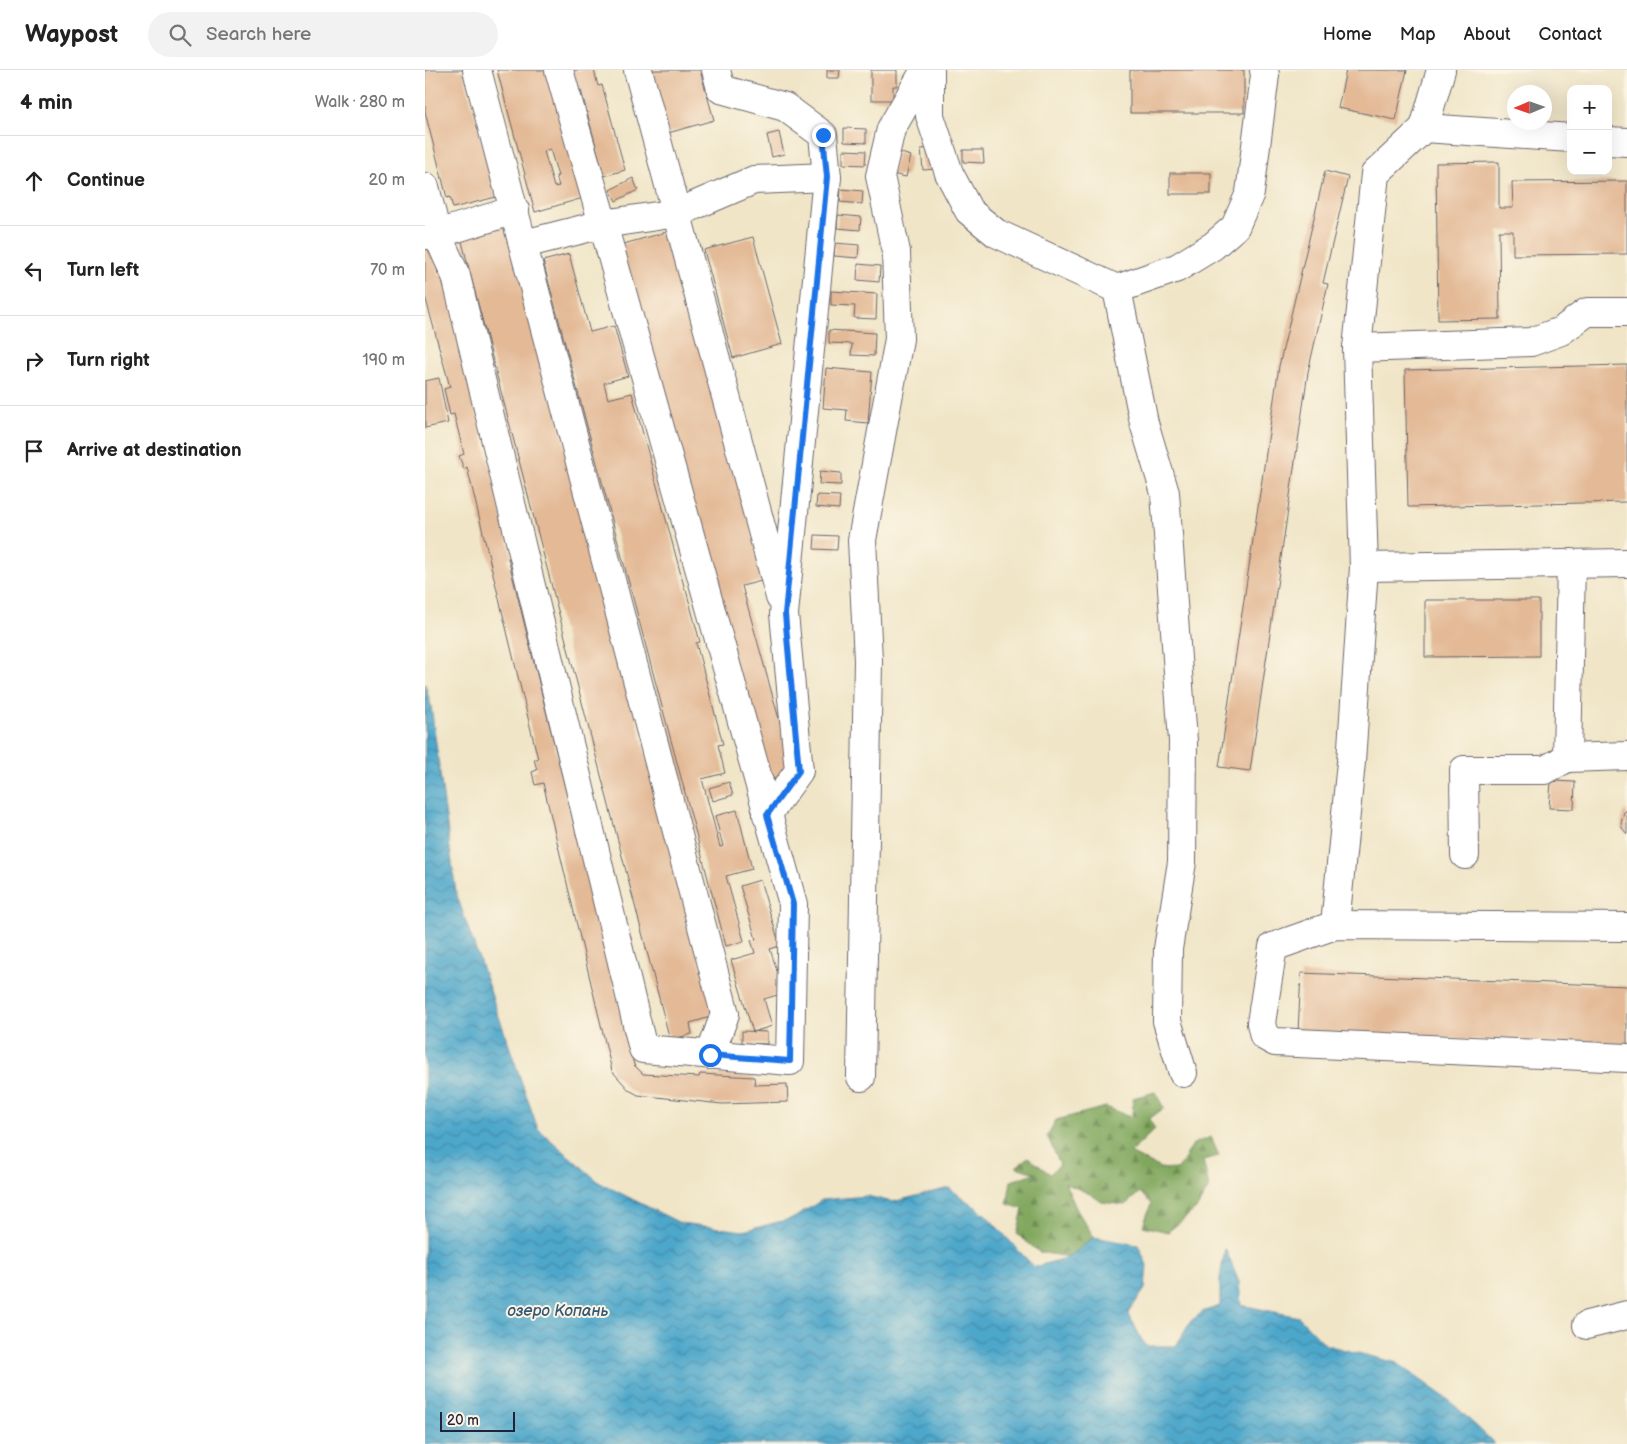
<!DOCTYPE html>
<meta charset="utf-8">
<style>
:root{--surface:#fff;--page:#f2f2f2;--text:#222;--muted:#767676;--line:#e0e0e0}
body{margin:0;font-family:"Balsamiq Sans",sans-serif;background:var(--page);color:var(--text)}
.controls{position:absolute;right:15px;top:15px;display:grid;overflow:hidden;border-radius:10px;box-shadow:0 5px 20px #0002}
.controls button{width:45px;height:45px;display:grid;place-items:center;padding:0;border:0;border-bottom:1px solid var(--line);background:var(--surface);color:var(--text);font:25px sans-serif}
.compass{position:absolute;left:1082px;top:15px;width:45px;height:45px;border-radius:50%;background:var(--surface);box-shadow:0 5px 20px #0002;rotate:268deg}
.scale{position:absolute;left:15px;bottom:12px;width:75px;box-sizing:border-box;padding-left:5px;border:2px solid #22223b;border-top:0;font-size:14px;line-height:18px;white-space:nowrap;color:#22223b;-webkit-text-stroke:4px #fcf5e5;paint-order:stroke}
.stop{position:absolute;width:15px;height:15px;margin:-11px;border:4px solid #1a73e8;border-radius:50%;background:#fff}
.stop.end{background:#1a73e8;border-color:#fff;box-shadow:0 1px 5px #0008}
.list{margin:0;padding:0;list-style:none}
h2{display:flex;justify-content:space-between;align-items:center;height:65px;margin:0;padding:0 20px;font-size:21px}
h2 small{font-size:16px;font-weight:400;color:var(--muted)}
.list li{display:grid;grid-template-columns:32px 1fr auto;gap:15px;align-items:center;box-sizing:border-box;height:90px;padding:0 20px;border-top:1px solid var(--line)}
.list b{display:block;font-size:19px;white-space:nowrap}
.list em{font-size:16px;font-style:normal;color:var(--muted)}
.icon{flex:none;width:28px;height:28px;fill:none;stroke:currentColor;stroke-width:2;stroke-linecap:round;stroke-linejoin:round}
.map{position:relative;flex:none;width:1202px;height:1374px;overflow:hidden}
header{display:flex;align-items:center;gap:30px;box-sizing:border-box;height:70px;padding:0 25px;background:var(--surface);border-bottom:1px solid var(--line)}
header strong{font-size:24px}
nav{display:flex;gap:28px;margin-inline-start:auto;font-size:18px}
.search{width:350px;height:45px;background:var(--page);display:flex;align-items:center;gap:12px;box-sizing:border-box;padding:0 18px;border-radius:28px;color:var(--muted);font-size:19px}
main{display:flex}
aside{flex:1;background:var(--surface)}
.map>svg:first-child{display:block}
.forest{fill:url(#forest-firs);stroke:#51644c}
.water{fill:url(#water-waves);stroke:#386483}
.building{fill:#e3b996;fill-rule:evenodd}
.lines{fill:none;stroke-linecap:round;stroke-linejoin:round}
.minor-casing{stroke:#6a666c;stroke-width:30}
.minor{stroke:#fff;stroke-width:28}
.route{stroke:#1a73e8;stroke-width:6}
.labels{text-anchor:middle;stroke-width:4;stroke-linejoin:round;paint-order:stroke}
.water-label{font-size:16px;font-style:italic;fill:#335775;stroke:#fcf5e5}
</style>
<header>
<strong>Waypost</strong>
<div class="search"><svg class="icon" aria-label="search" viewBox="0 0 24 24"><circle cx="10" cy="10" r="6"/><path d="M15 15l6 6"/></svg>Search here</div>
<nav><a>Home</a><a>Map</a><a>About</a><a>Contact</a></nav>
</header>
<main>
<aside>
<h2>4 min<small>Walk · 280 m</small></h2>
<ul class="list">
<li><svg class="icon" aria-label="ahead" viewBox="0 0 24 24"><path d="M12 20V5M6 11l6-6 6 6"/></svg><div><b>Continue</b></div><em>20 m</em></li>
<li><svg class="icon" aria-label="left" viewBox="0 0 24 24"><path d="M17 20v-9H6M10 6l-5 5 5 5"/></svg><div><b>Turn left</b></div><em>70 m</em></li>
<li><svg class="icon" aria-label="right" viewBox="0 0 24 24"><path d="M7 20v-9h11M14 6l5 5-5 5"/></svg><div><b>Turn right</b></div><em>190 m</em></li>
<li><svg class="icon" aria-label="arrive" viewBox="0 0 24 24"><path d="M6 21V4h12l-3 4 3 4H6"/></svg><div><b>Arrive at destination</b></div></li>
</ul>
</aside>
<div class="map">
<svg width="1202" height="1374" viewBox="0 0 1202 1374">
<defs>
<pattern id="forest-firs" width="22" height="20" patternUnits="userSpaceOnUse" patternTransform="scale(1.25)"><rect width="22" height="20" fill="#80a75d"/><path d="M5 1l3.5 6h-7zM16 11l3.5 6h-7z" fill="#68884e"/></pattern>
<pattern id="water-waves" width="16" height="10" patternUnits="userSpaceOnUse" patternTransform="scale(1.25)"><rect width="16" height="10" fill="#4da7cb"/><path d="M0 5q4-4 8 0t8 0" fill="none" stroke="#4088a6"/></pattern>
</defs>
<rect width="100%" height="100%" fill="#fcf5e5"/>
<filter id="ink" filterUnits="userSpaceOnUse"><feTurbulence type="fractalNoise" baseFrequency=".02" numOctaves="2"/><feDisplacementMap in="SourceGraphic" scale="10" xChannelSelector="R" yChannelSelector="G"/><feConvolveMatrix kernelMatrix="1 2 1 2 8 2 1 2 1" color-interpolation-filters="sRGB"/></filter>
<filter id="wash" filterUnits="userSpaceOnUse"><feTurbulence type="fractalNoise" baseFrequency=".0096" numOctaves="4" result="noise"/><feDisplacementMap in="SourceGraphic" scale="20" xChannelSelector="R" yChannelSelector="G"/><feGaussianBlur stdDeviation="1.12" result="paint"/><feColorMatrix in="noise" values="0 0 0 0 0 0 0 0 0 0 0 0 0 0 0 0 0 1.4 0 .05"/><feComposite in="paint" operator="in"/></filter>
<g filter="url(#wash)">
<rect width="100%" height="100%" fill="#f0e5c7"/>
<!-- forest -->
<path class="forest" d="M730 1022 739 1038 724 1049 730 1059 705 1083 735 1098 753 1100 768 1074 786 1067 794 1086 778 1090 784 1117 772 1138 743 1162 718 1156 726 1134 715 1122 700 1135 677 1132 665 1124 640 1113 652 1140 669 1167 644 1187 614 1182 592 1164 598 1139 582 1134 586 1111 610 1103 591 1097 603 1087 625 1104 635 1094 622 1066 631 1050 681 1037 707 1047 708 1028Z"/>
<!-- water -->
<path class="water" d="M0 614 6 636 31 823 113 1059 175 1113 255 1153 318 1161 369 1148 397 1130 442 1126 467 1132 524 1118 560 1144 609 1197 644 1187 669 1167 713 1175 722 1195 720 1219 703 1243 720 1276H751L766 1251 779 1241 795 1236V1208L800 1178 814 1212 816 1235 874 1247 901 1275 972 1293 1025 1331 1070 1374H0Z"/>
<g id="blocks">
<!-- building -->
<g class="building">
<path d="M0 0H38L71 127 28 138 25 127 22 128 0 42Z"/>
<path d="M72 0H122L158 128 110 142ZM125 79 133 106H131L134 116 129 117 119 81Z"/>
<path d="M146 0H169L173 16 177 15 200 100 179 106 156 20 152 21Z"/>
<path d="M226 0H275L289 50 243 63Z"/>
<path d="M402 0H415L414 8H402Z"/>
<path d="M446 0H472V16H468V30H446Z"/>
<rect x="705" y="0" width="114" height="43"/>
<path d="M921 0H982L971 50 913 38Z"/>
<path d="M419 58 441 59V73L419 72Z"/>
<path d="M354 62 359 84 347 87 342 65Z"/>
<path d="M510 78 512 99 498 100 496 79Z"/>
<path d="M418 80 441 81 440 95 418 94Z"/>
<path d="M538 80H558L559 93 538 92Z"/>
<path d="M473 82 486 86 481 107 467 104Z"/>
<path d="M1074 92V138H1088L1087 112 1202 111V184L1088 185V161H1074L1075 249 1013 250 1011 93Z"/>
<path d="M900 101 923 107 898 213 903 214 883 302 825 701 794 697 854 296Z"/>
<rect x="745" y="103" width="41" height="21"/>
<path d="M208 108 213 120 191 131 185 120Z"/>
<path d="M416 119 438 121 437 134 415 132Z"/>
<path d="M413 145 436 147 435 160 412 158Z"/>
<path d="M83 156 289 946 265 953 267 964 245 970 36 168Z"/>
<path d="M245 161 340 510 317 516 369 703 341 711 195 175Z"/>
<path d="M328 167 357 274 308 288 279 180Z"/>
<path d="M0 172 10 184 13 205 18 204 87 487 83 488 209 995 218 1004 274 1007 275 1004 329 1007 330 1015 362 1014 363 1032 297 1034 213 1025 204 1020 187 1001 118 713 110 715 107 702 112 700 109 689H113L42 397 39 399 34 386 39 384 29 344 25 345 19 319 25 317 0 226Z"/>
<path d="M410 173 434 175 433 188 409 186Z"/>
<path d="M144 184 165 262 189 256 203 306 179 313 183 329 207 323 260 520H261L275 572 271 573 298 674 293 675 300 703 277 709 295 777 298 776 290 746 312 740 327 799 301 806 319 871 301 876 118 191Z"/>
<path d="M433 194 455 196 454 212 432 210Z"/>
<path d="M406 221 452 224 451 249 429 248 430 236 406 235Z"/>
<path d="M404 260 450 263 449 286 426 285 427 274 404 273Z"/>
<path d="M1202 295V432L983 437 980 300Z"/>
<path d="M401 298 447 302 443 353 421 351 422 340 398 338Z"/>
<path d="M14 308 23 353 0 358V311Z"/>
<path d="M395 401 416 403V415L394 414Z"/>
<path d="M392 425 415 426 414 439 391 437Z"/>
<path d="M390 465 413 466 412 480 389 479Z"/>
<path d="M1000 530H1114V586L1000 587Z"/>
<path d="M1126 711 1150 712 1149 739 1124 738Z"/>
<path d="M304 712 308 725 288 731 284 718Z"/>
<path d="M1202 740V764L1197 758 1196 753 1199 742Z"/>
<path d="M335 810 355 876 345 879 359 923 339 929 347 956 328 962 306 890 330 883 326 870 331 869 315 816Z"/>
<path d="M876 903 1202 916V976L873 962Z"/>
<path d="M317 961 342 962V974L317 973Z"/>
</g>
</g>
</g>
<g filter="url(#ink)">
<use href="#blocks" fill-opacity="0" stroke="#6a666c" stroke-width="1"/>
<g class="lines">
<!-- minor casing -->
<g class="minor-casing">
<g id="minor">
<path d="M52 0 300 944 285 985"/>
<path d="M213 0 355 527"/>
<path d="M291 0 296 19 360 37 398 65 402 107 359 544 374 701 342 745"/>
<path d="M505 0V46L524 103 544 141 571 163 692 219 752 198 788 176 810 157 825 123 840 5 839 0"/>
<path d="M999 58 1146 68"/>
<path d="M1183 71 1202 72"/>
<path d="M0 117 12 164 31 206 218 979 365 991 368 834 178 154 134 0"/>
<path d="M0 165 12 164 90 140"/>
<path d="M99 174 178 154 252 143 329 110 402 107"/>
<path d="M692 219 719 353 740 423 758 671 757 792 743 879 742 951 758 1003"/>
<path d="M932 278 1106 272 1136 261 1162 242H1202"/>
<path d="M1146 493 1142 688 1202 686"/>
<path d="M939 497 1202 493"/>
<path d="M1040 785 1039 700H1120L1142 688"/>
<path d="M910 855 926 692 939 497 932 278 950 104 999 58 1016 0"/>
<path d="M1202 857 910 855 848 877 836 953 839 966 850 972 1202 988"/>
<path d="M436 1007 443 590 437 470 474 269 471 182 455 106 466 59 500 0"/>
<path d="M1162 1255 1202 1245"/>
</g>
</g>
<!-- minor -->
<use href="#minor" class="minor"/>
</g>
</g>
<g class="lines" filter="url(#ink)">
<!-- route -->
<path class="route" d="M285 985 365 991 368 834 342 745 374 701 360 544 402 107 398 65"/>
</g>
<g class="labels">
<!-- water labels -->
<g class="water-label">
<text x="133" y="1246">озеро Копань</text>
</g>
</g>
</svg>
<div class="controls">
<button>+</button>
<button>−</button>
</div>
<svg class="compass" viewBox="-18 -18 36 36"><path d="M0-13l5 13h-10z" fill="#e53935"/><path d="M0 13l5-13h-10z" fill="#767676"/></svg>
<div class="scale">20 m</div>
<div class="stop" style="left:285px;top:985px"></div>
<div class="stop end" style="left:398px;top:65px"></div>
</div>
</main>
